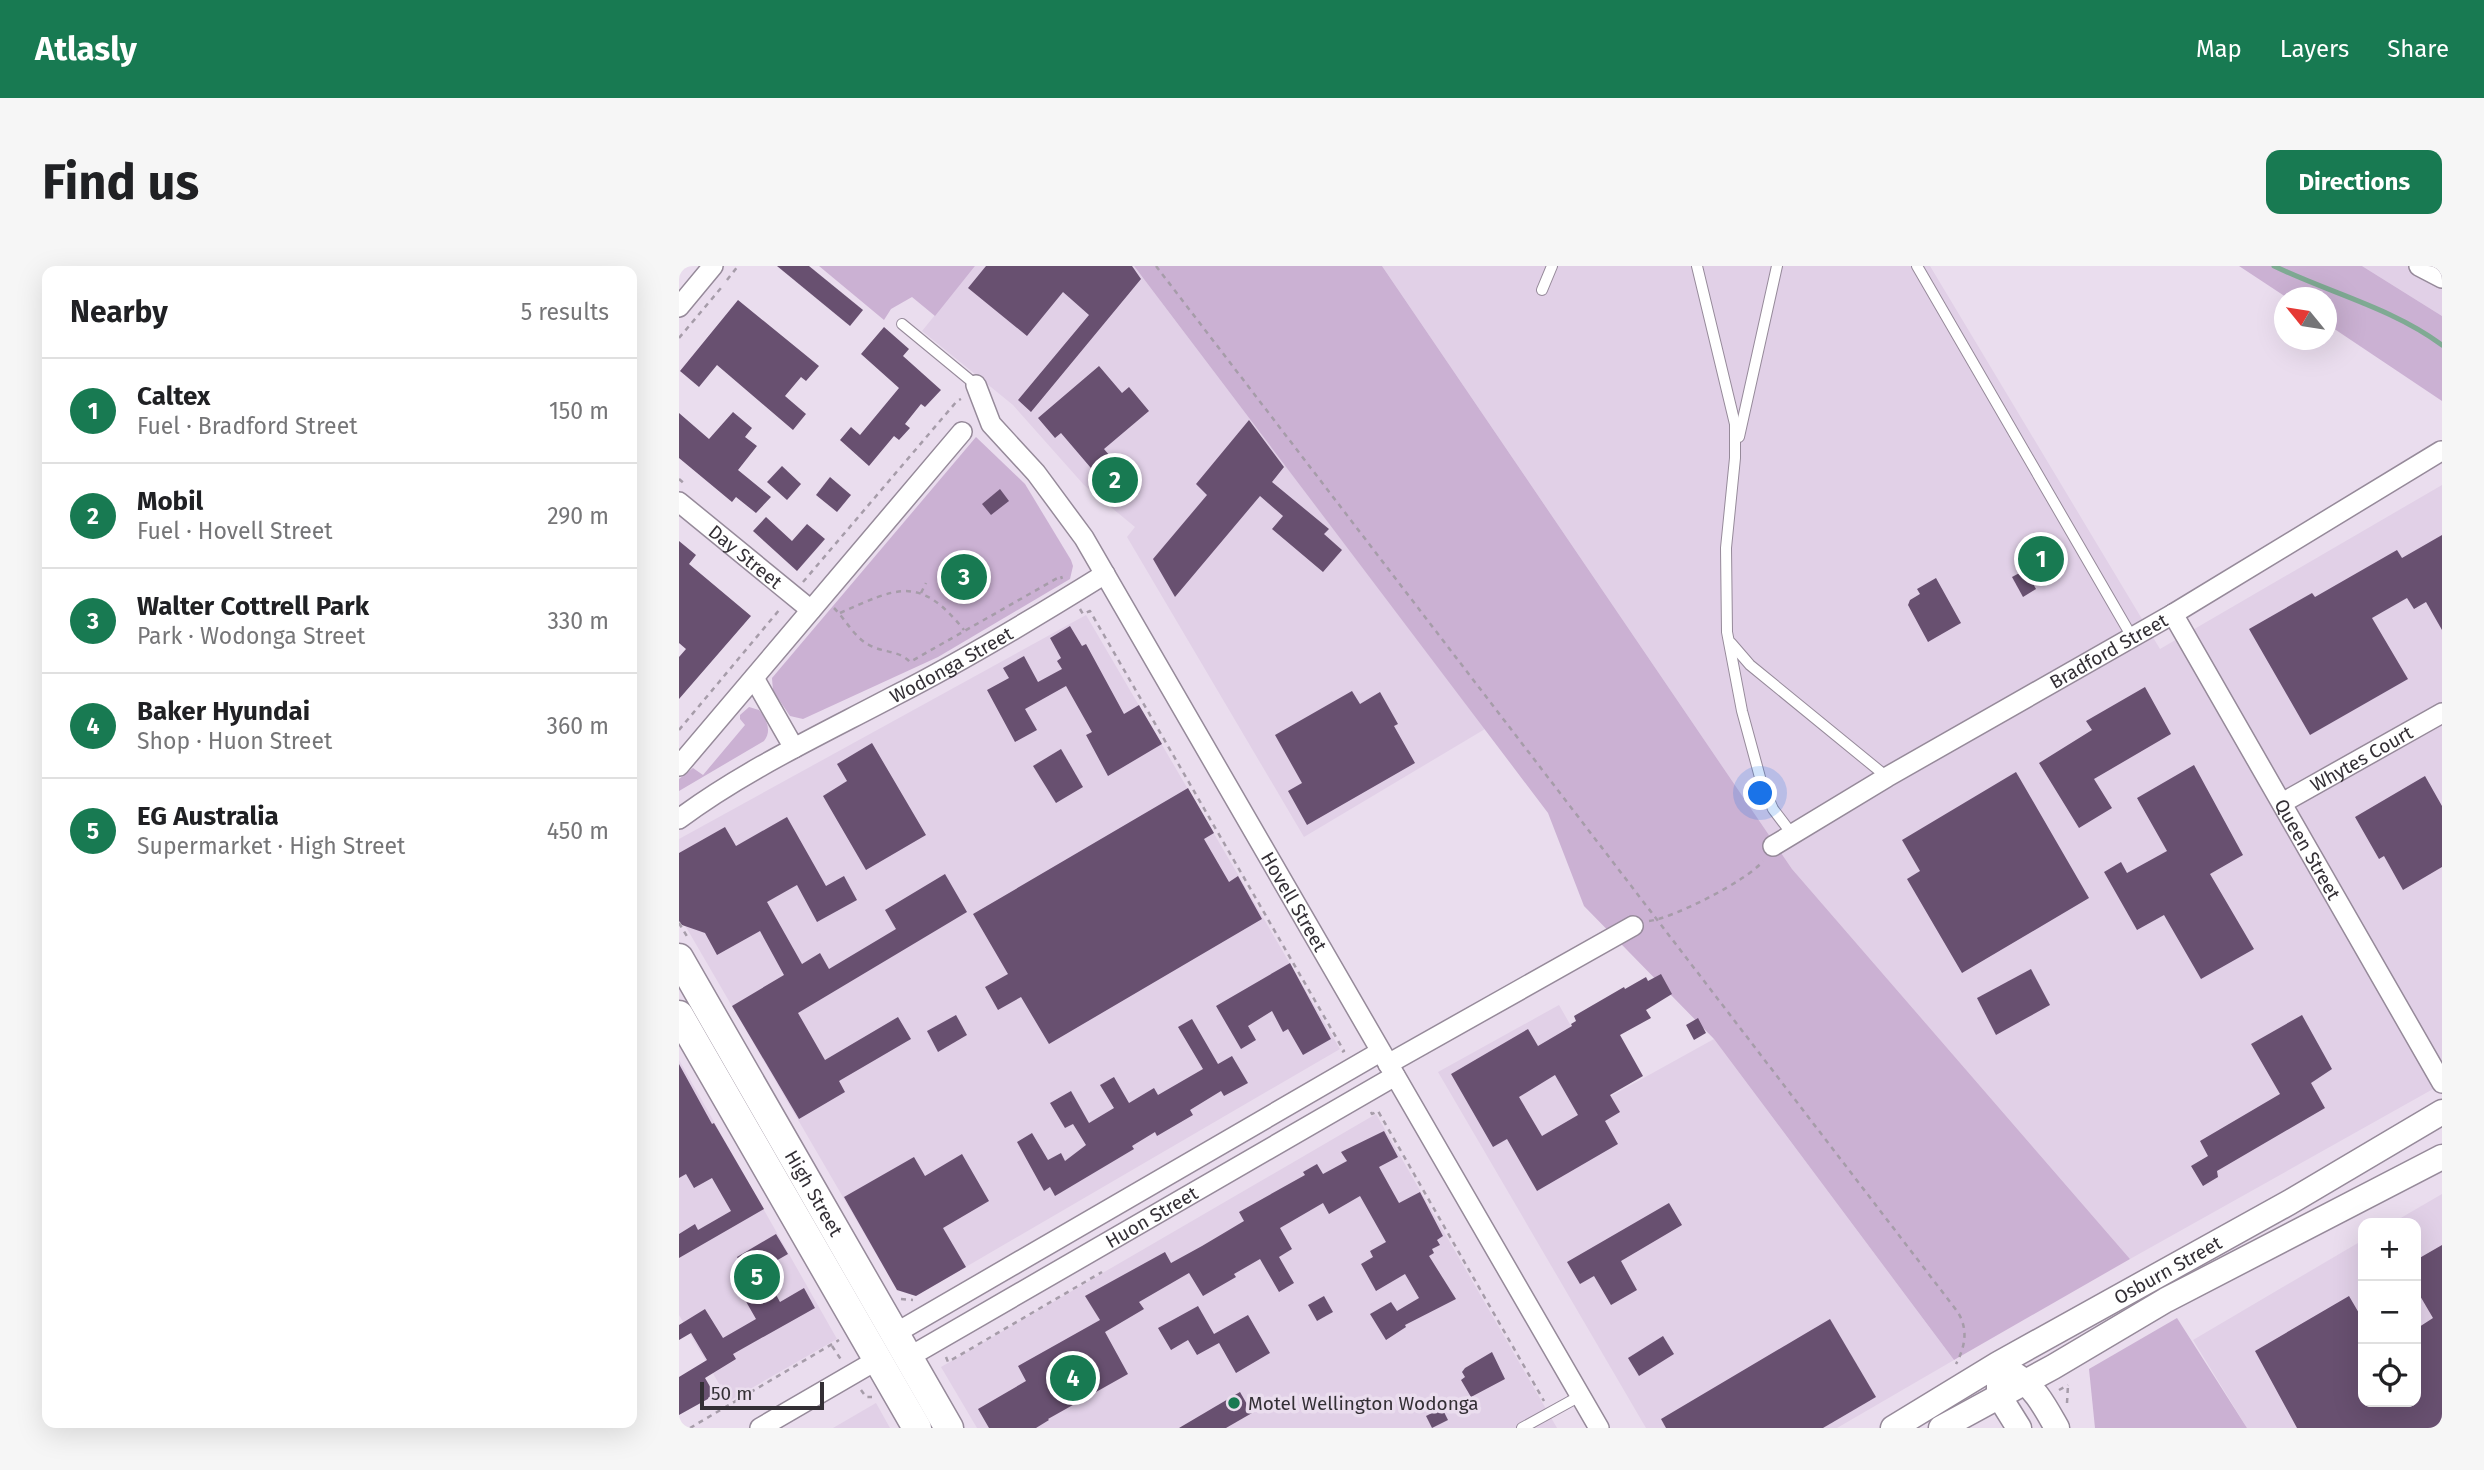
<!DOCTYPE html>
<meta charset="utf-8">
<style>
:root{--surface:#fff;--page:#f6f6f6;--text:#202124;--muted:#757577;--line:#e0e0e0;--accent:#187a52}
body{margin:0;font-family:"Fira Sans",sans-serif;background:var(--page);color:var(--text)}
.controls{position:absolute;right:21px;bottom:21px;display:grid;overflow:hidden;border-radius:14px;box-shadow:0 7px 28px #0002}
.controls button{width:63px;height:63px;display:grid;place-items:center;padding:0;border:0;border-bottom:2px solid var(--line);background:var(--surface);color:var(--text);font:35px sans-serif}
.compass{position:absolute;left:1595px;top:21px;width:63px;height:63px;border-radius:50%;background:var(--surface);box-shadow:0 7px 28px #0002;rotate:300deg}
.scale{position:absolute;left:21px;bottom:18px;width:124px;box-sizing:border-box;padding-left:7px;border:4px solid #332f35;border-top:0;font-size:19px;line-height:24px;white-space:nowrap;color:#332f35;-webkit-text-stroke:5px #eaddee;paint-order:stroke}
.you{position:absolute;left:1082px;top:528px;width:24px;height:24px;margin:-18px;border:5px solid #fff;border-radius:50%;background:#1a73e8;box-shadow:0 0 0 10px #1a73e833}
.badge{display:grid;place-items:center;width:46px;height:46px;border-radius:50%;background:var(--accent);color:#fff;font-size:23px;font-weight:700}
.pin{position:absolute;translate:-50% -50%;border:4px solid #fff;box-shadow:0 2px 7px #0006}
.list{margin:0;padding:0;list-style:none}
h2{display:flex;justify-content:space-between;align-items:center;height:91px;margin:0;padding:0 28px;font-size:30px}
h2 small{font-size:23px;font-weight:400;color:var(--muted)}
.list li{display:grid;grid-template-columns:46px 1fr auto;gap:21px;align-items:center;box-sizing:border-box;height:105px;padding:0 28px;border-top:2px solid var(--line)}
.list b{display:block;font-size:26px;white-space:nowrap}
.list p{margin:0;font-size:23px;white-space:nowrap;color:var(--muted)}
.list em{font-size:23px;font-style:normal;color:var(--muted)}
.icon{flex:none;width:38px;height:38px;fill:none;stroke:currentColor;stroke-width:2;stroke-linecap:round;stroke-linejoin:round}
.map{position:relative;flex:none;width:1763px;height:1162px;overflow:hidden;border-radius:14px}
header{display:flex;align-items:center;gap:42px;box-sizing:border-box;height:98px;padding:0 35px;background:var(--accent);color:#fff}
header strong{font-size:33px}
nav{display:flex;gap:38px;margin-inline-start:auto;font-size:24px}
.intro{display:flex;align-items:center;justify-content:space-between;box-sizing:border-box;height:168px;padding:0 42px}
h1{margin:0;font-size:49px}
.button{padding:18px 32px;border-radius:14px;background:var(--accent);color:#fff;font-size:24px;font-weight:700}
main{display:flex;gap:42px;padding:0 42px}
aside{flex:1;background:var(--surface);border-radius:14px;box-shadow:0 7px 28px #0002}
.map>svg:first-child{display:block}
.built{fill:#e1d0e7}
.green{fill:#cbb1d3}
.lines{fill:none;stroke-linecap:round;stroke-linejoin:round}
.stream{stroke:#7faa93;stroke-width:5}
.building{fill:#685070;fill-rule:evenodd}
.service-casing{stroke:#968a9a;stroke-width:12}
.minor-casing{stroke:#968a9a;stroke-width:22}
.tertiary-casing{stroke:#968a9a;stroke-width:27}
.secondary-casing{stroke:#968a9a;stroke-width:31}
.path{stroke:#a69ca9;stroke-width:2.5;stroke-dasharray:5 5;stroke-linecap:butt}
.service{stroke:#fff;stroke-width:10}
.minor{stroke:#fff;stroke-width:19}
.tertiary{stroke:#fff;stroke-width:24}
.secondary{stroke:#fff;stroke-width:28}
.poi-dot{fill:#187a52;stroke:#eaddee;stroke-width:2.5}
.labels{text-anchor:middle;stroke-width:7;stroke-linejoin:round;paint-order:stroke}
.street-label{font-size:19px;fill:#332f35;stroke:#eaddee}
.poi-label{font-size:19px;fill:#332f35;stroke:#eaddee;text-anchor:start}
</style>
<header>
<strong>Atlasly</strong>
<nav><a>Map</a><a>Layers</a><a>Share</a></nav>
</header>
<div class="intro"><h1>Find us</h1><a class="button">Directions</a></div>
<main>
<aside>
<h2>Nearby<small>5 results</small></h2>
<ul class="list">
<li><span class="badge">1</span><div><b>Caltex</b><p>Fuel · Bradford Street</p></div><em>150 m</em></li>
<li><span class="badge">2</span><div><b>Mobil</b><p>Fuel · Hovell Street</p></div><em>290 m</em></li>
<li><span class="badge">3</span><div><b>Walter Cottrell Park</b><p>Park · Wodonga Street</p></div><em>330 m</em></li>
<li><span class="badge">4</span><div><b>Baker Hyundai</b><p>Shop · Huon Street</p></div><em>360 m</em></li>
<li><span class="badge">5</span><div><b>EG Australia</b><p>Supermarket · High Street</p></div><em>450 m</em></li>
</ul>
</aside>
<div class="map">
<svg width="1763" height="1162" viewBox="0 0 1763 1162">
<rect width="100%" height="100%" fill="#eaddee"/>
<!-- built -->
<g class="built">
<path d="M296 0H455L806 463 625 571 448 271 456 261 405 219 334 139 243 65Z"/>
<path d="M703 0H1251L1481 383 1763 219V818L1451 993 1113 603Z"/>
<path d="M1683 0H1763V50Z"/>
<path d="M407 349 661 783 237 1030 218 1024 0 649V573Z"/>
<path d="M880 739 932 830 1035 773 1275 1094 1158 1162H967L759 806Z"/>
<path d="M0 794 158 1073 50 1135 0 1049Z"/>
<path d="M697 848 878 1162H298L262 1101Z"/>
<path d="M1763 928V1162H1568L1514 1074 1684 974V1136H1737V957H1713Z"/>
<path d="M197 1137 211 1162H154Z"/>
</g>
<!-- green -->
<g class="green">
<path d="M140 0H296L256 50 233 31 212 43 205 54Z"/>
<path d="M455 0H703L1113 603 1451 993 1275 1094 1035 773 905 640 869 547Z"/>
<path d="M1560 0H1683L1763 50V135L1648 58 1647 32 1607 31Z"/>
<path d="M297 171 346 218 392 294 394 300 391 313 259 391 124 453 111 450 94 425 93 412Z"/>
<path d="M70 441 80 444C88 454 93 465 85 475L0 525V513L14 502 24 509 66 459 61 453V449Z"/>
<path d="M1498 1052 1568 1162H1416L1410 1103Z"/>
</g>
<g class="lines">
<!-- stream -->
<path class="stream" d="M1595 0C1651 27 1713 42 1763 79"/>
</g>
<!-- building -->
<g class="building">
<path d="M98 0H130L184 44 171 60Z"/>
<path d="M307 0H453L462 13 352 146 339 134 410 49 384 26 348 70 289 22Z"/>
<path d="M59 34 140 100 127 115 122 111 106 130 127 148 114 164 38 99 20 121 1 105Z"/>
<path d="M205 61 230 83 224 90 262 124 246 141 242 138 226 158 231 162 220 174 215 170 190 200 161 174 172 161 181 169 220 122 182 88Z"/>
<path d="M420 100 443 127 450 121 470 145 425 183 458 222 441 236 382 167 376 172 359 152Z"/>
<path d="M54 146 73 162 66 171 78 180 59 204 92 231 77 247 57 231 53 236 0 192V147L30 173Z"/>
<path d="M570 154 605 201 593 216 650 263 645 268 663 284 644 306 593 263 604 250 581 230 496 331 474 293 528 229 517 218Z"/>
<path d="M103 200 122 218 108 234 88 216Z"/>
<path d="M151 211 172 229 158 246 137 229Z"/>
<path d="M321 223 330 235 312 249 303 238Z"/>
<path d="M87 251 113 275 128 258 146 273 118 305 74 265Z"/>
<path d="M1763 269V364L1747 336 1735 343 1728 332 1693 352 1729 413 1631 469 1570 363 1633 327 1636 331 1718 284 1723 292Z"/>
<path d="M1356 270 1373 297 1357 306 1342 279Z"/>
<path d="M0 275 17 289 10 298 72 350 0 433V391L7 383 0 377Z"/>
<path d="M1346 304 1357 323 1344 331 1333 311Z"/>
<path d="M1257 312 1282 357 1249 376 1229 339 1231 334 1241 328 1238 323Z"/>
<path d="M391 360 403 380 407 378 445 448 460 439 483 478 429 510 407 469 413 466 387 420 346 443 358 464 336 476 308 424 330 412 324 402 345 390 359 416 383 403 378 395 382 392 371 372Z"/>
<path d="M1466 421 1492 468 1415 513 1433 542 1400 562 1360 497 1413 464 1407 455Z"/>
<path d="M673 425 681 438 701 426 719 458 715 460 736 497 628 559 609 525 623 517 596 469Z"/>
<path d="M193 477 247 569 187 604 144 530 168 515 158 498Z"/>
<path d="M382 483 404 521 377 537 354 500Z"/>
<path d="M1515 499 1564 589 1531 608 1575 683 1522 713 1485 649 1458 664 1425 606 1442 596 1448 607 1488 585 1458 532Z"/>
<path d="M1337 506 1410 632 1283 707 1228 613 1241 605 1223 574Z"/>
<path d="M1746 510 1763 540V601L1724 624 1705 590 1700 593 1676 551Z"/>
<path d="M509 522 535 567 525 573 550 616 559 610 583 653 370 778 342 731 319 744 306 721 329 708 294 648Z"/>
<path d="M108 551 147 620 165 610 178 634 138 656 118 619 88 636 123 698 141 687 150 703 217 663 206 644 266 608 288 646 119 747 146 794 219 751 232 773 160 815 166 826 120 853 53 740 105 709 81 665 38 689 26 667 3 659 0 655V587L46 561 57 580Z"/>
<path d="M611 697 652 773 624 789 609 763 604 766 593 745 569 760 577 774 562 783 537 740Z"/>
<path d="M1352 703 1371 739 1317 769 1298 732Z"/>
<path d="M982 708 993 728 967 744 972 752 941 769 964 810 931 829 941 846 926 855 939 878 858 925 828 873 814 881 772 808 849 763 859 780 893 760 892 758 897 755 895 750 945 721 946 723 967 711 969 715ZM876 809 899 849 863 870 840 831Z"/>
<path d="M277 749 288 769 259 786 248 765Z"/>
<path d="M1623 749 1653 803 1632 817 1646 842 1538 905 1539 911 1524 920 1512 900 1529 890 1521 875 1601 828 1572 778Z"/>
<path d="M1019 752 1027 767 1015 774 1007 759Z"/>
<path d="M513 753 539 798 553 790 569 817 545 830 542 825 511 844 514 849 478 870 476 866 453 880 455 883 376 930 371 921 365 925 338 876 353 867 369 894 382 887 386 895 407 879 394 858 386 862 371 837 392 825 410 857 435 842 421 819 435 811 450 837 475 822 479 829 524 803 499 761Z"/>
<path d="M0 798 33 858 35 857 85 943 0 992V968L16 958 19 964 52 945 33 912 15 922 7 908 0 912Z"/>
<path d="M705 865 719 891 700 901 720 937 741 926 764 970 758 974 761 979 753 983 755 987 750 990 777 1033 726 1059 727 1061 707 1074 691 1048 712 1036 718 1045 740 1032 726 1008 697 1025 682 998 694 991 691 985 707 976 681 930 650 948 644 937 601 962 613 983 600 991 615 1017 600 1026 581 993 555 1008 557 1011 524 1030 510 1007 460 1036 465 1043 426 1066 449 1108 369 1153 370 1154 357 1162H310L299 1143 347 1115 339 1100 421 1054 406 1030 486 986 492 997 523 980 565 955 560 946 626 909 624 906 638 898 644 908 668 895 662 886Z"/>
<path d="M283 888 310 935 264 962 287 1001 237 1030 218 1024 165 931 235 891 246 910Z"/>
<path d="M990 937 1003 959 942 995 958 1024 932 1039 915 1010 901 1018 888 996Z"/>
<path d="M97 968 109 988 83 1003 101 1036 125 1022 136 1042 54 1088 57 1093 26 1112 36 1129 0 1149V1111L28 1094 12 1067 0 1074V1059L26 1043 44 1072 77 1053 57 1018 70 1011 58 991Z"/>
<path d="M1763 979V1162H1618L1576 1085 1670 1030 1684 1054V1136H1737V1063L1754 1052 1737 1023V994Z"/>
<path d="M645 1030 654 1046 638 1055 629 1039Z"/>
<path d="M519 1040 535 1068 569 1049 591 1087 557 1107 540 1077 518 1089 509 1074 492 1084 479 1062Z"/>
<path d="M1151 1053 1197 1131 1144 1162H987L982 1153Z"/>
<path d="M984 1070 995 1088 960 1110 949 1092Z"/>
<path d="M813 1086 826 1113 792 1131 782 1114 786 1111 783 1106 786 1102Z"/>
<path d="M561 1126 573 1147 547 1162H500Z"/>
<path d="M763 1142 769 1154 753 1162 747 1150Z"/>
</g>
<g class="lines">
<!-- service casing -->
<g class="service-casing">
<g id="service">
<path d="M1018 0 1056 158V192L1047 282 1048 366 1063 445 1082 515 1094 543 1113 568"/>
<path d="M1238 0 1453 371"/>
<path d="M863 24 873 0"/>
<path d="M223 58 297 119"/>
<path d="M1060 171 1098 0"/>
<path d="M1052 377 1071 399 1208 511"/>
<path d="M843 1162 901 1130"/>
</g>
</g>
<!-- minor casing -->
<g class="minor-casing">
<g id="minor">
<path d="M1740 0 1763 12"/>
<path d="M0 41 34 0"/>
<path id="s1" d="M297 119 312 158 357 207 405 272 920 1162"/>
<path id="s2" d="M0 236 132 344"/>
<path id="s3" d="M1494 348 1763 817"/>
<path d="M75 412 115 482"/>
<path d="M0 500 283 166"/>
<path id="s4" d="M1603 537 1763 447"/>
<path id="s5" d="M0 553C64 505 143 468 213 431 286 394 357 351 426 308"/>
<path id="s6" d="M1094 580 1208 511 1494 348 1762 185"/>
<path d="M709 798 954 660"/>
<path d="M215 1068 701 786"/>
<path id="s7" d="M230 1091 716 810"/>
<path d="M81 1162 198 1094"/>
</g>
</g>
<!-- tertiary casing -->
<g class="tertiary-casing">
<g id="tertiary">
<path d="M1335 1108C1356 1121 1366 1141 1378 1162"/>
<path d="M1320 1113V1130L1340 1162"/>
<path id="s8" d="M1214 1162 1319 1098 1611 936 1763 846"/>
<path d="M1262 1162 1374 1101 1487 1034 1763 891"/>
</g>
</g>
<!-- secondary casing -->
<g class="secondary-casing">
<g id="secondary">
<path id="s9" d="M0 692 270 1162"/>
<path d="M0 749 238 1162"/>
</g>
</g>
<!-- path -->
<g class="path">
<path d="M477 0 1278 1045C1290 1063 1286 1081 1277 1098"/>
<path d="M48 14 59 0"/>
<path d="M0 72 42 22"/>
<path d="M0 213 7 219"/>
<path d="M124 316 278 135 282 133"/>
<path d="M242 327 247 317"/>
<path d="M155 342C167 354 175 371 190 379 204 387 220 384 231 396L382 310 383 313"/>
<path d="M401 343 404 348 411 345 665 785 663 786"/>
<path d="M161 347C218 322 240 308 285 364"/>
<path d="M0 464 101 343"/>
<path d="M970 655C995 652 1069 614 1084 595"/>
<path d="M0 657 9 672"/>
<path d="M692 846 693 848 699 845 865 1135"/>
<path d="M222 1033 234 1034"/>
<path d="M153 1080 163 1095"/>
<path d="M267 1091 269 1096 423 1006"/>
<path d="M182 1124 187 1131H193"/>
<path d="M1380 1124 1389 1119"/>
<path d="M1388 1137 1389 1119"/>
<path d="M11 1162 160 1074"/>
</g>
<!-- service -->
<use href="#service" class="service"/>
<!-- minor -->
<use href="#minor" class="minor"/>
<!-- tertiary -->
<use href="#tertiary" class="tertiary"/>
<!-- secondary -->
<use href="#secondary" class="secondary"/>
</g>
<!-- markers -->
<circle class="poi-dot" cx="555" cy="1137" r="7"/>
<g class="labels">
<!-- street labels -->
<g class="street-label">
<text dy="7" stroke="none"><textPath href="#s2" startOffset="86">Day Street</textPath></text>
<text dy="7" stroke="none"><textPath href="#s6" startOffset="388">Bradford Street</textPath></text>
<text dy="7" stroke="none"><textPath href="#s5" startOffset="313">Wodonga Street</textPath></text>
<text dy="7" stroke="none"><textPath href="#s4" startOffset="91">Whytes Court</textPath></text>
<text dy="7" stroke="none"><textPath href="#s3" startOffset="271">Queen Street</textPath></text>
<text dy="7" stroke="none"><textPath href="#s1" startOffset="609">Hovell Street</textPath></text>
<text dy="7" stroke="none"><textPath href="#s9" startOffset="271">High Street</textPath></text>
<text dy="7" stroke="none"><textPath href="#s7" startOffset="280">Huon Street</textPath></text>
<text dy="7" stroke="none"><textPath href="#s8" startOffset="317">Osburn Street</textPath></text>
</g>
<!-- poi labels -->
<g class="poi-label">
<text x="569" y="1144">Motel Wellington Wodonga</text>
</g>
</g>
</svg>
<div class="controls">
<button>+</button>
<button>−</button>
<button><svg class="icon" aria-label="locate" viewBox="0 0 24 24"><circle cx="12" cy="12" r="6"/><path d="M12 2v4M12 18v4M2 12h4M18 12h4"/></svg></button>
</div>
<svg class="compass" viewBox="-18 -18 36 36"><path d="M0-13l5 13h-10z" fill="#e53935"/><path d="M0 13l5-13h-10z" fill="#757577"/></svg>
<div class="scale">50 m</div>
<div class="you"></div>
<div class="pin badge" style="left:1362px;top:293px">1</div>
<div class="pin badge" style="left:436px;top:214px">2</div>
<div class="pin badge" style="left:285px;top:311px">3</div>
<div class="pin badge" style="left:394px;top:1112px">4</div>
<div class="pin badge" style="left:78px;top:1011px">5</div>
</div>
</main>
